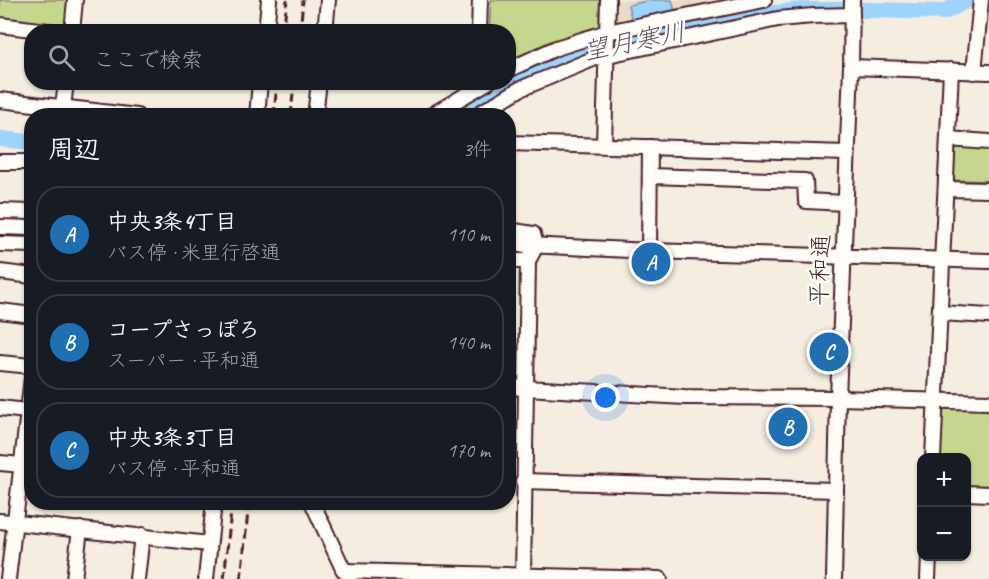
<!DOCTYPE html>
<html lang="ja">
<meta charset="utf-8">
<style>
:root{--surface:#171b24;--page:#242831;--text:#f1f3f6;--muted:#9ea1a6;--line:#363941;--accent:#1f6fb2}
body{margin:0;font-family:Caveat,"Klee One",sans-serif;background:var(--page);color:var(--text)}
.controls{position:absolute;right:18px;bottom:18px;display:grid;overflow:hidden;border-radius:12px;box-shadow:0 2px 4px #0004}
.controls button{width:54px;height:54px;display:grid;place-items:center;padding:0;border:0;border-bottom:2px solid var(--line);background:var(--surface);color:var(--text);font:30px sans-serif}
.you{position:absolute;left:606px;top:398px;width:21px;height:21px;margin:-15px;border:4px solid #fff;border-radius:50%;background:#1a73e8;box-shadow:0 0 0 9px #1a73e833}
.badge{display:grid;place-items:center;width:39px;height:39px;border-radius:50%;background:var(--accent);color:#fff;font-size:20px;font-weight:700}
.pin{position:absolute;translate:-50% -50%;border:3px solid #fff;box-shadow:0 2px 6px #0006}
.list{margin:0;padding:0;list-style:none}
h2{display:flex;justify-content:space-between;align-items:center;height:78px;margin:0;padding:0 24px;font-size:26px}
h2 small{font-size:20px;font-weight:400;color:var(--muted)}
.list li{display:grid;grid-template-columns:39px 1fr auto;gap:18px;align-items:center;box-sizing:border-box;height:96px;margin:0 12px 12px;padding:0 12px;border:2px solid var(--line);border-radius:24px}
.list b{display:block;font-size:22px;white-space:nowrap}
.list p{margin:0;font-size:20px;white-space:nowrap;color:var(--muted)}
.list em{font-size:20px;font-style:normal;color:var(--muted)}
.icon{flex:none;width:33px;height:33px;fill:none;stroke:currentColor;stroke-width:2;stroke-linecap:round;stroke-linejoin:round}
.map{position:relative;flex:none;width:989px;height:579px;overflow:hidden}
.search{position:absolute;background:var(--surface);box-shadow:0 2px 4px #0004;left:24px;top:24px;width:492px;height:66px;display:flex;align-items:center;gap:15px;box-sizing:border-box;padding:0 21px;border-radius:24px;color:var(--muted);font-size:22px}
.panel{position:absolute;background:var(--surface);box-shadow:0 2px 4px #0004;left:24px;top:108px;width:492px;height:402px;border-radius:24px}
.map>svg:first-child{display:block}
.built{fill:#e9dbc4}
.green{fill:#c4d78c;stroke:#877b5c;stroke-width:1.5}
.water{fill:#9dd4fc;stroke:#7c8ca8;stroke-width:1.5}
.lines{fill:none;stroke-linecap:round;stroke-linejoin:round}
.river{stroke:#9dd4fc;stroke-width:16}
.minor-casing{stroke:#4a1f2b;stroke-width:18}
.minor{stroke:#fdfcf7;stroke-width:14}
.rail{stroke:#4a1f2b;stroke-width:3;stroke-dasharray:9 4.5;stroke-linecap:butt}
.labels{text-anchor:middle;stroke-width:5;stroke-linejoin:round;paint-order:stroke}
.street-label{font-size:24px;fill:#4a1f2b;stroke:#fdfcf7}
.water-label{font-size:26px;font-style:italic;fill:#63556a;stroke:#fdfcf7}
</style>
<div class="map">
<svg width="989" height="579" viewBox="0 0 989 579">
<rect width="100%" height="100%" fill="#f4ede0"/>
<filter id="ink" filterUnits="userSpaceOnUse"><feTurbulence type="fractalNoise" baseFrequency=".0167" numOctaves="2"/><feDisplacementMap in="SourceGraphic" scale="12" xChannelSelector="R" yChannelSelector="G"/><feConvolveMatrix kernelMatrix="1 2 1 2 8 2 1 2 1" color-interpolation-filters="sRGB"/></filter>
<g filter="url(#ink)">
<!-- built -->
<path class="built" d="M613 0H761L612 26Z"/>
<!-- green -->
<g class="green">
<path d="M0 0H69L65 26 60 29 0 22Z"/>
<path d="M491 0H601V34L509 69 508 32H489Z"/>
<path d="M956 145H989V181L955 180 953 177 954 148Z"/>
<path d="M946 407H989V488L967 487 966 458H940L942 410Z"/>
</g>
<!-- water -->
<path class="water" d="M651 0H672L675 11 632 21 628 5Z"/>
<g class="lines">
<!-- river -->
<g class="river">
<path d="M456 116 567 54 767 14 801 10H873L944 12 968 0"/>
<path d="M0 139 32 142"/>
</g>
<!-- minor casing -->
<g class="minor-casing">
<g id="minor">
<path d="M0 25 55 32"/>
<path d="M72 32 75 0"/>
<path d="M266 32 269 0"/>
<path d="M325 32 328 0"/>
<path d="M479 32 480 0"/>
<path d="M851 67 989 72"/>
<path d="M508 70 556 48 607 32 764 0"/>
<path d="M974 72 981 0"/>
<path d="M0 100 137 116"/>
<path d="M62 116 66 82"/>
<path d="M257 116 260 82"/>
<path d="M315 116 319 82"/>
<path d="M430 116 488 82"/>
<path d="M475 116 520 89 598 57 778 19 813 16 852 15"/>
<path d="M948 139 989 142"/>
<path d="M508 143 847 153"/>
<path d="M604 145 608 0"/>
<path d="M0 162H32"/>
<path d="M650 176 805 181 806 201 845 203"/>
<path d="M946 185V189L989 190"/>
<path d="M0 211 32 212"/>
<path d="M0 227 32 228"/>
<path d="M508 230 533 234 536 246 528 261 523 579"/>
<path d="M0 244 32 245"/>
<path d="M508 244 649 251 989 261"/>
<path d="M649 251 650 147"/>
<path d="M508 261H528"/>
<path d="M0 272 32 276"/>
<path d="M0 311 32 315"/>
<path d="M940 313 989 316"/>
<path d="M0 363 32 366"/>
<path d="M508 387 685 397 838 398 989 402"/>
<path d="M0 408 27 411"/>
<path d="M933 458 951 70"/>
<path d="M0 463 22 465"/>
<path d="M523 481 836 490"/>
<path d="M966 493 989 494"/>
<path d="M312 502 343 569 350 577"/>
<path d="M0 521 209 544"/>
<path d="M345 571 660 579"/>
<path d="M8 579 32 378"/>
<path d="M74 579 80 529"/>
<path d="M137 579 142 535"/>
<path d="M206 579 214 502"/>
<path d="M834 579 838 398 851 67 852 0"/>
<path d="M928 579 929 556"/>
</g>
</g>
<!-- minor -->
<use href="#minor" class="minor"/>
<!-- rail -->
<g class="rail">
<path d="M283 32 287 0"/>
<path d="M300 32 303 0"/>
<path d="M274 116 277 82"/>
<path d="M291 116 294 82"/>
<path d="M224 579 232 502"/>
<path d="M241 579 249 502"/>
</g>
</g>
</g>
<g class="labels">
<!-- street labels -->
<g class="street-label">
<text transform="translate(820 270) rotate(-88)" y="8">平和通</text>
</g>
<!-- water labels -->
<g class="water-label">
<text transform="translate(634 41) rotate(-11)" y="9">望月寒川</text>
</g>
</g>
</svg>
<div class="controls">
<button>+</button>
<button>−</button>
</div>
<div class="you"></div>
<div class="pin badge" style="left:651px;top:262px">A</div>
<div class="pin badge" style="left:788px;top:427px">B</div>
<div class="pin badge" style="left:829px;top:352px">C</div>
<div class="search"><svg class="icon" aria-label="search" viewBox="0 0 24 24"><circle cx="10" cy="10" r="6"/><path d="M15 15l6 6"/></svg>ここで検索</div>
<section class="panel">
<h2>周辺<small>3件</small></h2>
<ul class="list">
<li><span class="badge">A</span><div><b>中央3条4丁目</b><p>バス停 · 米里行啓通</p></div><em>110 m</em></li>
<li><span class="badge">B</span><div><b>コープさっぽろ</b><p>スーパー · 平和通</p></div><em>140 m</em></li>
<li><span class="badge">C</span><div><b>中央3条3丁目</b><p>バス停 · 平和通</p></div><em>170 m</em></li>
</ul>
</section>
</div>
